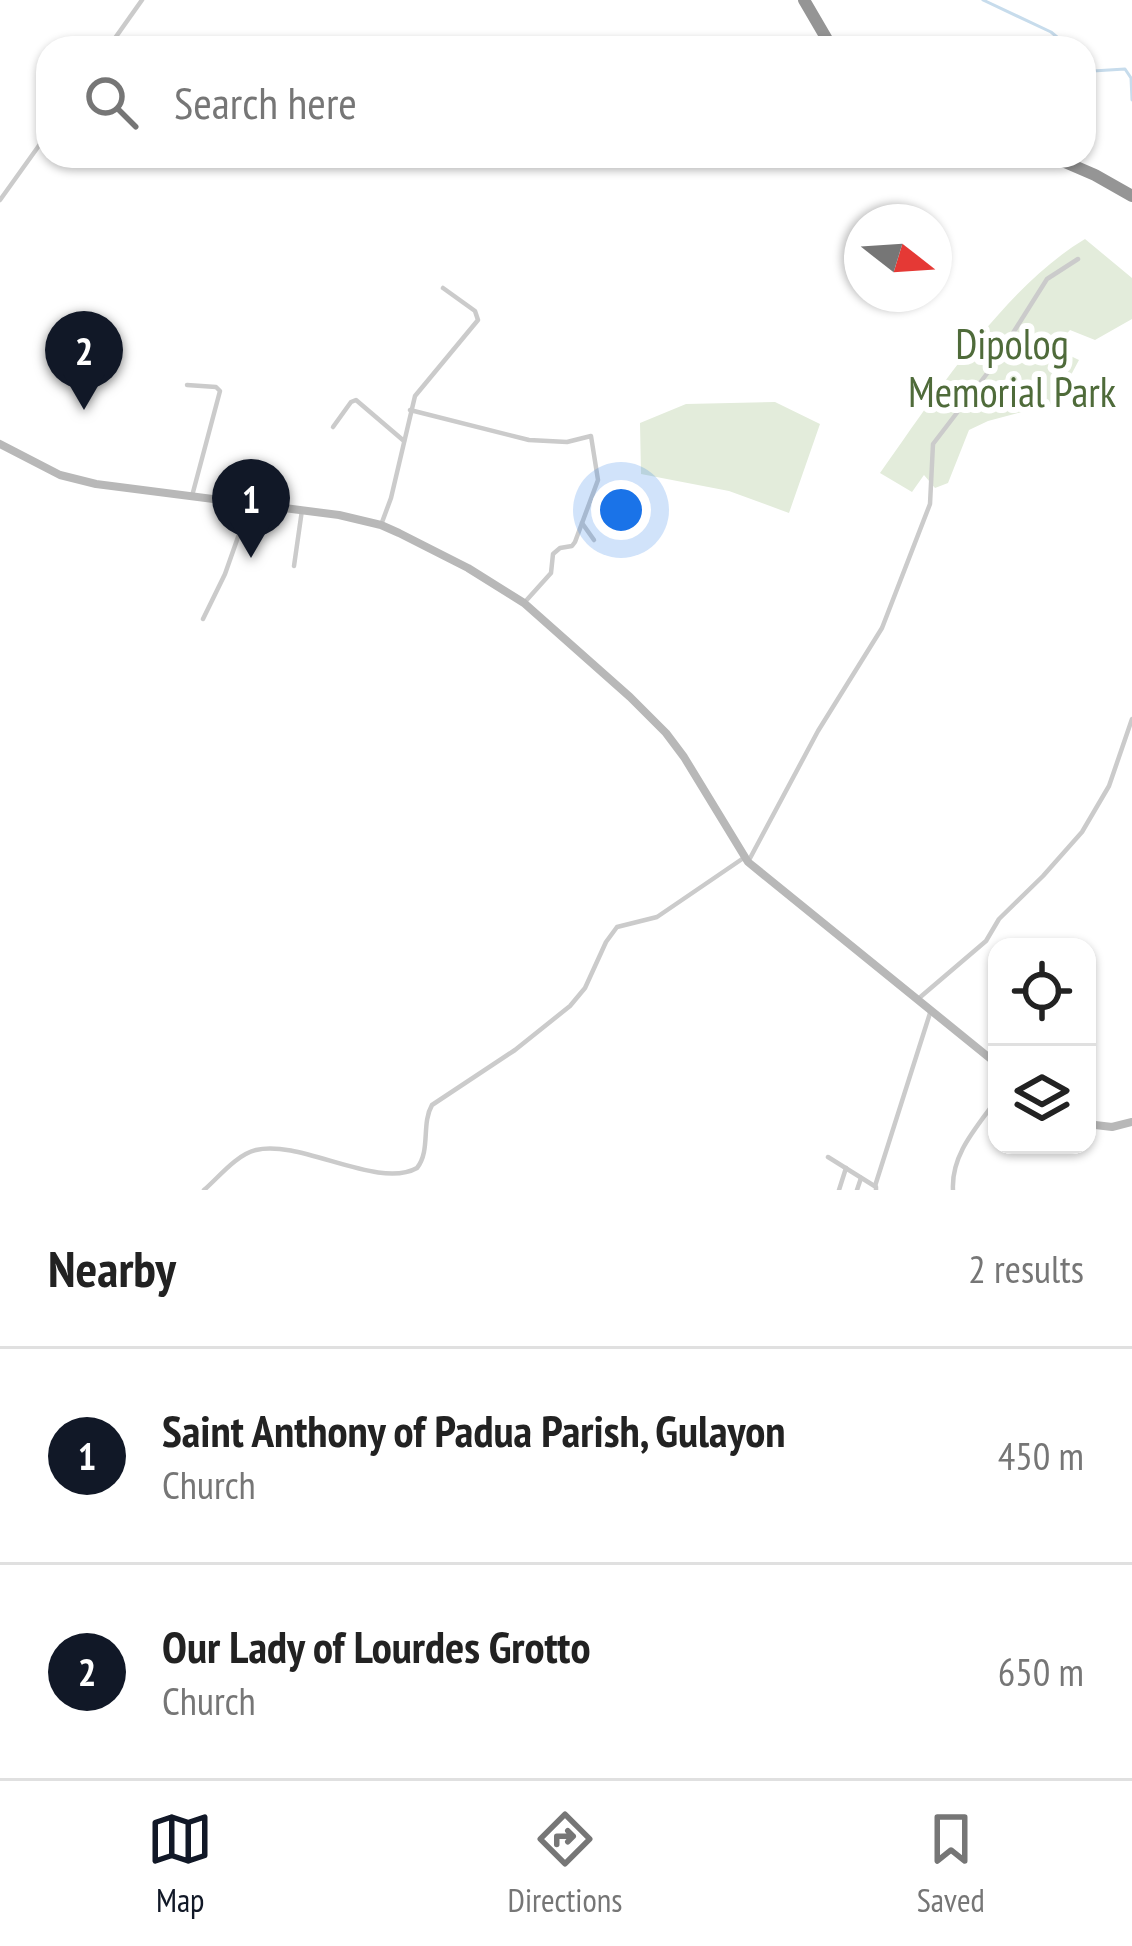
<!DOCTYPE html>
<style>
:root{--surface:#fff;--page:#f2f2f2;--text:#222;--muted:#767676;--line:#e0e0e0;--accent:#111827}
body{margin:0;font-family:"PT Sans Narrow",sans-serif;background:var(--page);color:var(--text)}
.controls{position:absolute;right:36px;bottom:36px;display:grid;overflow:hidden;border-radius:24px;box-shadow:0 3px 9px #0004}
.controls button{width:108px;height:108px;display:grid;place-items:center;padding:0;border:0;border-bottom:3px solid var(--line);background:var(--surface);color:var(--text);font:60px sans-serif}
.compass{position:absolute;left:844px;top:204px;width:108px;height:108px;border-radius:50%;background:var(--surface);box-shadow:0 3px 9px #0004;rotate:107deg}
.you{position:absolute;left:621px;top:510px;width:42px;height:42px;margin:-30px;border:9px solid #fff;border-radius:50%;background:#1a73e8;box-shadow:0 0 0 18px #1a73e833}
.badge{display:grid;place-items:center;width:78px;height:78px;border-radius:50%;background:var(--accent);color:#fff;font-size:39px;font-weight:700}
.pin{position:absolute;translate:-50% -99px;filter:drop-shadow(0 3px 6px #0008)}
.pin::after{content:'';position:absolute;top:63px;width:42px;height:36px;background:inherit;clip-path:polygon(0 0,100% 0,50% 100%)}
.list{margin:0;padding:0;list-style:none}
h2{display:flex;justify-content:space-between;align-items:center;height:156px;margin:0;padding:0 48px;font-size:51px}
h2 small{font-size:39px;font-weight:400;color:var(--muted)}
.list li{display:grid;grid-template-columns:78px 1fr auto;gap:36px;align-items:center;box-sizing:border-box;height:216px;padding:0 48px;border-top:3px solid var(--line)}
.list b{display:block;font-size:45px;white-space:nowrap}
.list p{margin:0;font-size:39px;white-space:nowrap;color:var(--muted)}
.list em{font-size:39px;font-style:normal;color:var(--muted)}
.icon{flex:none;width:66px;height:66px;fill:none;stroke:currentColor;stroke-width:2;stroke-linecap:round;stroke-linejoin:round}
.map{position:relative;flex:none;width:1132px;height:1190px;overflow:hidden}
.search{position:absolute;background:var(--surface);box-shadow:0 3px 9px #0004;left:36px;right:36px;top:36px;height:132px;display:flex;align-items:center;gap:30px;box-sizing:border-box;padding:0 42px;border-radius:36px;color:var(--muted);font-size:45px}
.sheet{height:588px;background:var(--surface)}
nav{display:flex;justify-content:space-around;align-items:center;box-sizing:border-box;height:168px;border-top:3px solid var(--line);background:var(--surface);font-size:33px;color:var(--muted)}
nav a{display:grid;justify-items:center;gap:6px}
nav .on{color:var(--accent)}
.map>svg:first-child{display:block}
.green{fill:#e3ecdb}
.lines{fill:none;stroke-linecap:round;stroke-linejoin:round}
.stream{stroke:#c7dcec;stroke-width:3}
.street{stroke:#cbcbcb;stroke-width:4.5}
.secondary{stroke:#b8b8b8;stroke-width:8}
.highway{stroke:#959595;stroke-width:12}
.labels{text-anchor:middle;stroke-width:12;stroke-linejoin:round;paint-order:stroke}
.park-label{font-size:42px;fill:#4f6b3a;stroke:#fff}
</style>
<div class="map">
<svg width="1132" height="1190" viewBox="0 0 1132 1190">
<rect width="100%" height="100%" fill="#fff"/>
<!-- green -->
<g class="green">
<path d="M1085 239 1132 278V319L1095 340 1070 330 1054 348 1079 360 1056 403 988 421 969 430 948 483 935 488 924 475 912 492 880 473C935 396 1003 288 1085 239Z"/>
<path d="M775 402 820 424 789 513 729 491 641 474 640 423 686 404Z"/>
</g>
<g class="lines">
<!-- stream -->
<g class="stream">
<path d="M983 0 1051 32 1070 48"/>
<path d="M1084 62 1093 71 1125 69 1131 78 1132 100"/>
</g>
<!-- street -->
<g class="street">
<path d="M108 48 142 0"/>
<path d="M0 200 48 133"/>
<path d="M187 385 216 387 220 391 192 496"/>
<path d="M410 410 529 440 567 442 591 436 598 480 575 542 572 546 560 548 553 554 551 573 524 603"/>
<path d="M333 427 351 402 356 400 404 441"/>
<path d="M582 523 594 540"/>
<path d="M381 525 391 498 415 396 478 320 475 311 443 288"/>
<path d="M294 566 302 510"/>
<path d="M203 619 225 574 250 503"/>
<path d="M748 862 818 731 882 628 930 504 933 444 989 371 1047 279 1078 259"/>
<path d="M918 999 986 941 999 919 1043 876 1082 832 1109 786 1132 719"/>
<path d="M828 1157 876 1187V1190"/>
<path d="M875 1186 931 1010"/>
<path d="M204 1190C219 1177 236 1155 256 1150 300 1139 378 1190 417 1168 431 1150 421 1124 432 1105L515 1050 570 1006 585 988 606 942 617 927 657 917 745 857"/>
<path d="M839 1190 846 1168"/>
<path d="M857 1190 861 1178"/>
<path d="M953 1190C951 1154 977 1127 997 1099"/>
</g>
<!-- secondary -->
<g class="secondary">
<path d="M0 444 60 475 96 484 339 515 381 525 399 533 468 568 524 603 630 697 666 733 684 757 748 862 997 1064"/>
<path d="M1087 1124 1112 1127 1132 1122"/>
</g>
<!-- highway -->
<g class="highway">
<path d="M804 0 832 48"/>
<path d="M1051 156 1095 175 1132 196"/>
</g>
</g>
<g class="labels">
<!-- park labels -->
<g class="park-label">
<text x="1012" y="359">Dipolog<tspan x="1012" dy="48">Memorial Park</tspan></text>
</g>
</g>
</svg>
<div class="controls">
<button><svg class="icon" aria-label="locate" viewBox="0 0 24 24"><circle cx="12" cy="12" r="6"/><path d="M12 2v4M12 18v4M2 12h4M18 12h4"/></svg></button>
<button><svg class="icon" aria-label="layers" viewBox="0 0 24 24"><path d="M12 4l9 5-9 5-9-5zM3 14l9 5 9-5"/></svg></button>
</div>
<svg class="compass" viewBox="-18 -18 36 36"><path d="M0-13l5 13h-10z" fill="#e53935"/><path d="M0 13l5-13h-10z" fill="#767676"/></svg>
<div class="you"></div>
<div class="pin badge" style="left:251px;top:558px">1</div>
<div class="pin badge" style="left:84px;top:410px">2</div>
<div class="search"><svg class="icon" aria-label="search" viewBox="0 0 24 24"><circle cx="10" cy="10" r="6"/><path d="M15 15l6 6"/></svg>Search here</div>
</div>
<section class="sheet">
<h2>Nearby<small>2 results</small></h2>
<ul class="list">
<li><span class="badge">1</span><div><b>Saint Anthony of Padua Parish, Gulayon</b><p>Church</p></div><em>450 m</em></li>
<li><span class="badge">2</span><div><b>Our Lady of Lourdes Grotto</b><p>Church</p></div><em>650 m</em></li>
</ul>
</section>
<nav>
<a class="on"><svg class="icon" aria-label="map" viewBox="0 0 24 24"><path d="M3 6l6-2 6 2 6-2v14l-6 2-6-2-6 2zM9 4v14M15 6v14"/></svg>Map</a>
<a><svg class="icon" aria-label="directions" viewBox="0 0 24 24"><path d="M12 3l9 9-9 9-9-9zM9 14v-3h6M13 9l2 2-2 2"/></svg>Directions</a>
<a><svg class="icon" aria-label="saved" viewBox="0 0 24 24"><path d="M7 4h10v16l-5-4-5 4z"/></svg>Saved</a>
</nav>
